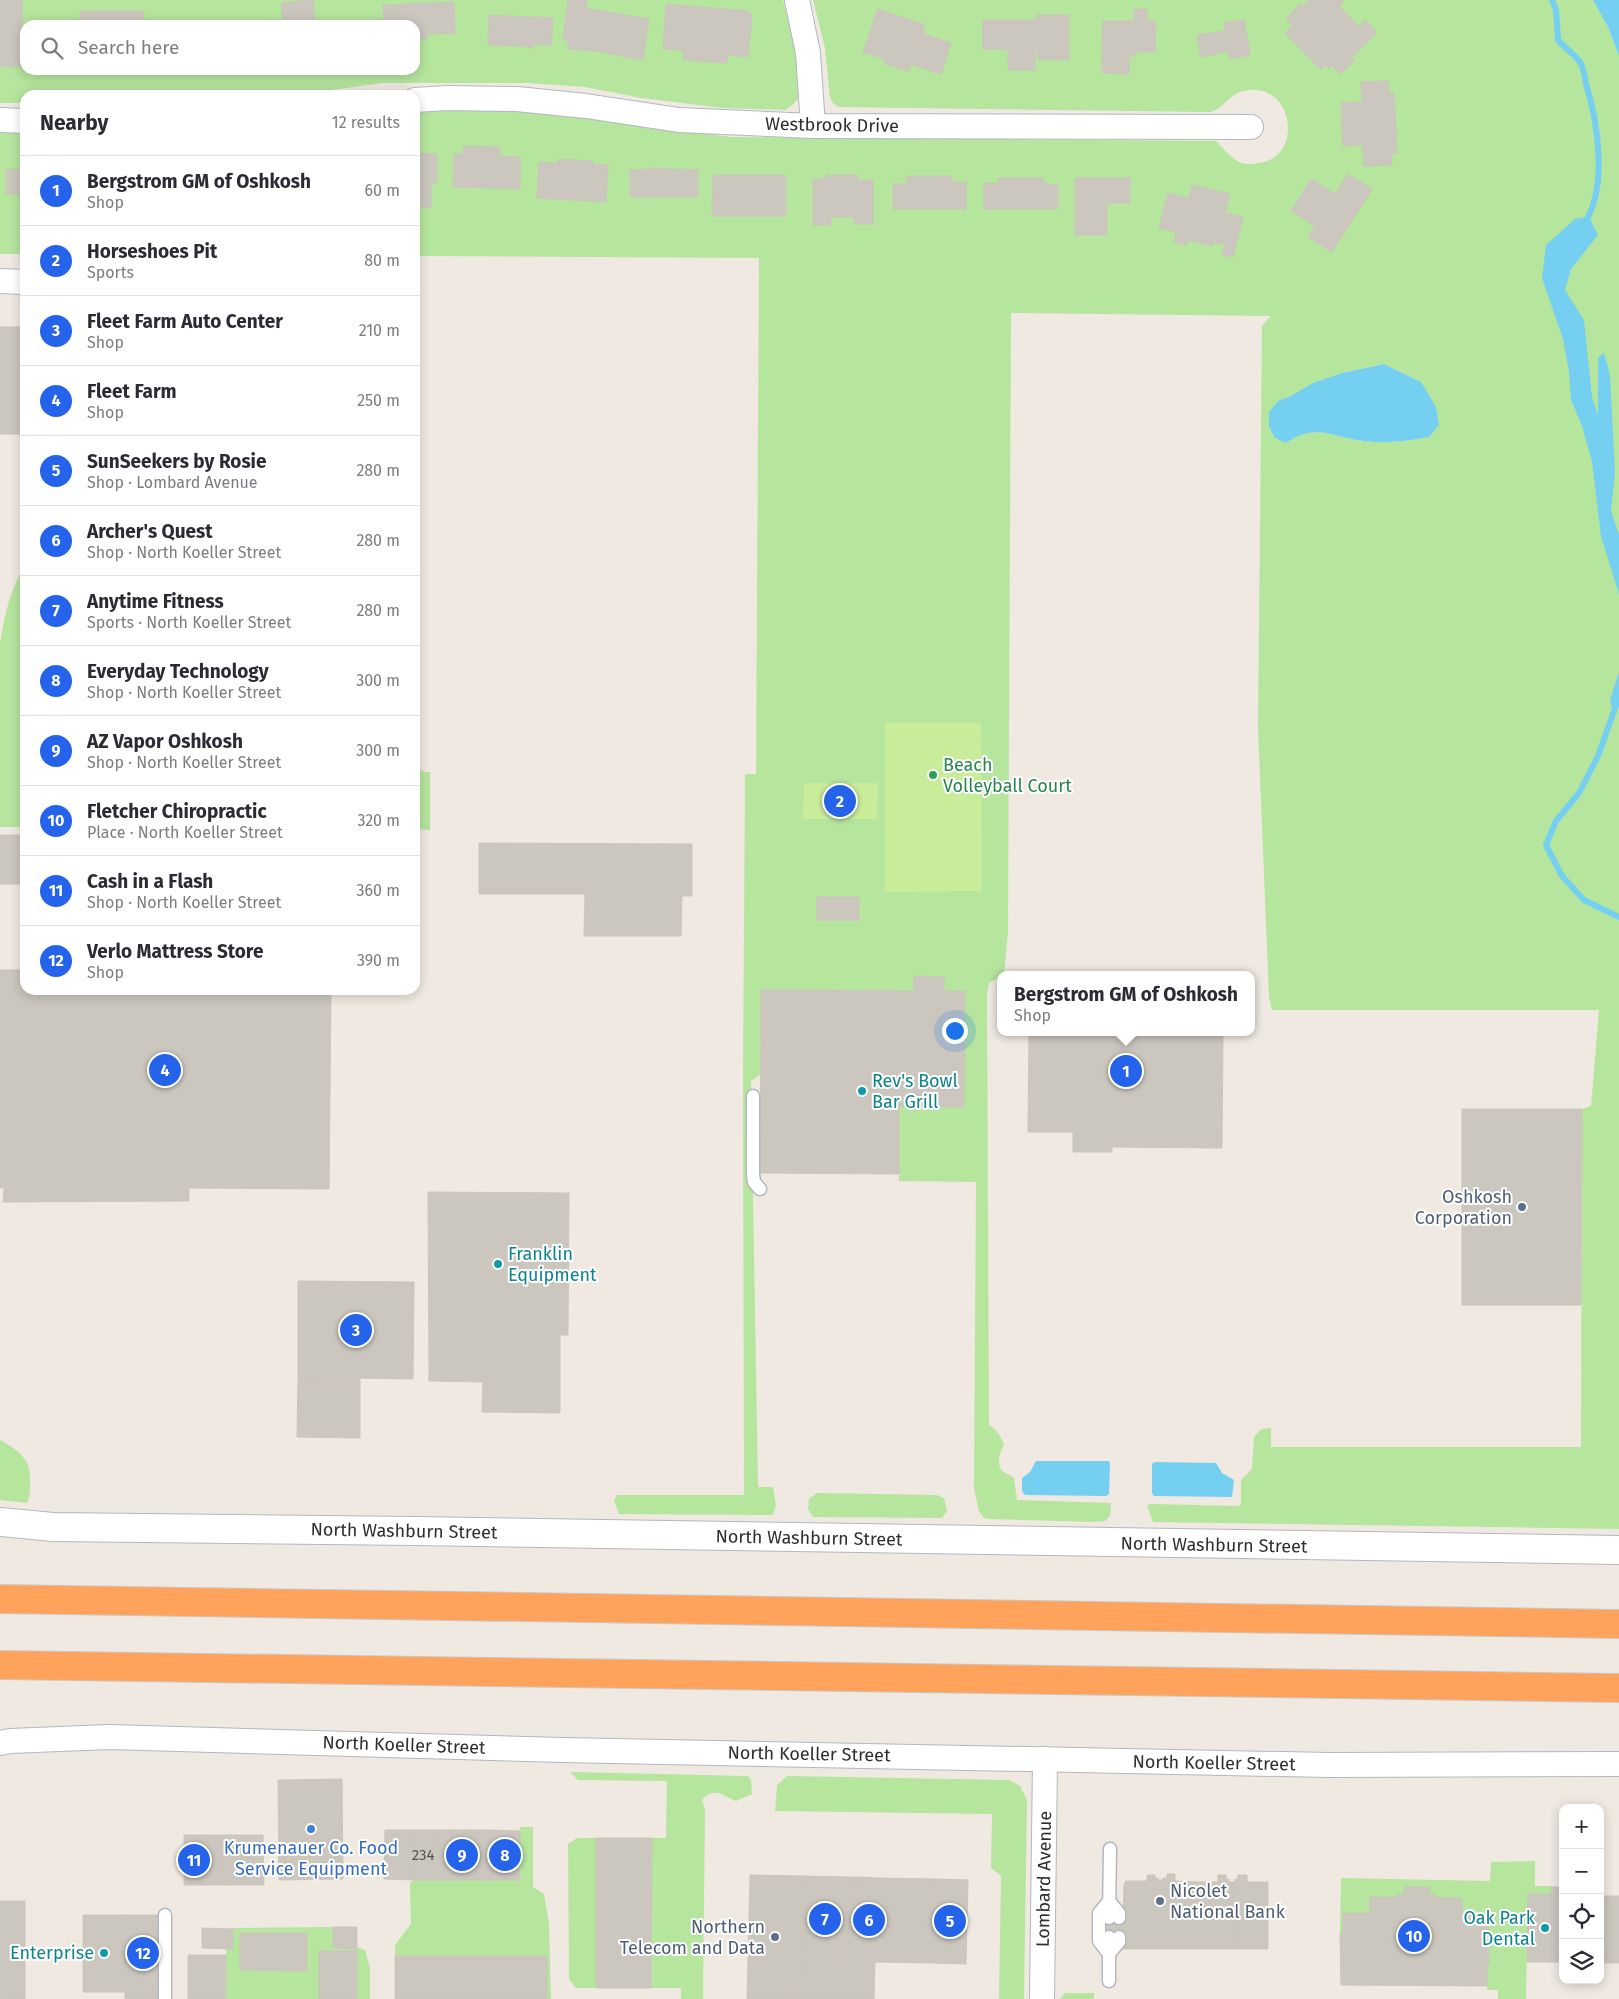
<!DOCTYPE html>
<meta charset="utf-8">
<style>
:root{--surface:#fff;--page:#f2f2f3;--text:#2b2b33;--muted:#7c7c81;--line:#e1e1e2;--accent:#2563eb}
body{margin:0;font-family:"Fira Sans",sans-serif;background:var(--page);color:var(--text)}
.controls{position:absolute;right:15px;bottom:15px;display:grid;overflow:hidden;border-radius:10px;box-shadow:0 2px 12px #0003}
.controls button{width:45px;height:45px;display:grid;place-items:center;padding:0;border:0;border-bottom:1px solid var(--line);background:var(--surface);color:var(--text);font:25px sans-serif}
.you{position:absolute;left:954px;top:1030px;width:18px;height:18px;margin:-12px;border:4px solid #fff;border-radius:50%;background:#1a73e8;box-shadow:0 0 0 8px #1a73e833}
.badge{display:grid;place-items:center;width:32px;height:32px;border-radius:50%;background:var(--accent);color:#fff;font-size:16px;font-weight:700}
.pin{position:absolute;translate:-50% -50%;border:2px solid #fff;box-shadow:0 1px 5px #0006}
.popup{position:absolute;left:997px;top:971px;width:258px;height:65px;box-sizing:border-box;display:grid;place-content:center;border-radius:10px;background:var(--surface);filter:drop-shadow(0 1px 4px #0005);font-size:16px;white-space:nowrap;color:var(--muted)}
.popup b{font-size:19px;color:var(--text)}
.popup::after{content:'';position:absolute;left:50%;top:100%;margin-left:-10px;border:10px solid transparent;border-top-color:var(--surface)}
.list{margin:0;padding:0;list-style:none}
h2{display:flex;justify-content:space-between;align-items:center;height:65px;margin:0;padding:0 20px;font-size:21px}
h2 small{font-size:16px;font-weight:400;color:var(--muted)}
.list li{display:grid;grid-template-columns:32px 1fr auto;gap:15px;align-items:center;box-sizing:border-box;height:70px;padding:0 20px;border-top:1px solid var(--line)}
.list b{display:block;font-size:19px;white-space:nowrap}
.list p{margin:0;font-size:16px;white-space:nowrap;color:var(--muted)}
.list em{font-size:16px;font-style:normal;color:var(--muted)}
.icon{flex:none;width:28px;height:28px;fill:none;stroke:currentColor;stroke-width:2;stroke-linecap:round;stroke-linejoin:round}
.map{position:relative;flex:none;width:1619px;height:1999px;overflow:hidden}
.search{position:absolute;background:var(--surface);box-shadow:0 2px 12px #0003;left:20px;top:20px;width:400px;height:55px;display:flex;align-items:center;gap:12px;box-sizing:border-box;padding:0 18px;border-radius:15px;color:var(--muted);font-size:19px}
.panel{position:absolute;background:var(--surface);box-shadow:0 2px 12px #0003;left:20px;top:90px;width:400px;height:905px;border-radius:15px}
.map>svg:first-child{display:block}
.green{fill:#b6e59e;fill-rule:evenodd}
.pitch{fill:#c9ec9a}
.water{fill:#75cff0}
.lines{fill:none;stroke-linecap:round;stroke-linejoin:round}
.stream{stroke:#75cff0;stroke-width:6}
.building{fill:#cbc7bf;stroke:#cbc5ba}
.service-casing{stroke:#b4b7c1;stroke-width:15}
.minor-casing{stroke:#b4b7c1;stroke-width:26}
.tertiary-casing{stroke:#b4b7c1;stroke-width:30}
.motorway-casing{stroke:#c9c9c9;stroke-width:30}
.service{stroke:#fff;stroke-width:12}
.minor{stroke:#fff;stroke-width:24}
.tertiary{stroke:#fff;stroke-width:28}
.motorway{stroke:#ffa35c;stroke-width:28}
.leisure-dot{fill:#2e9e5b;stroke:#fff;stroke-width:2}
.culture-dot{fill:#0f9aa8;stroke:#fff;stroke-width:2}
.service-dot{fill:#5c6f8a;stroke:#fff;stroke-width:2}
.shop-dot{fill:#3f7fe0;stroke:#fff;stroke-width:2}
.labels{text-anchor:middle;stroke-width:4;stroke-linejoin:round;paint-order:stroke}
.number-label{font-size:15px;fill:#555452}
.street-label{font-size:18px;fill:#2e2e2e;stroke:#fff}
.leisure-label{font-size:18px;fill:#27864d;stroke:#fff;text-anchor:start}
.culture-label{font-size:18px;fill:#0d838f;stroke:#fff;text-anchor:start}
.service-label{font-size:18px;fill:#4e5e75;stroke:#fff;text-anchor:end}
.shop-label{font-size:18px;fill:#366cbe;stroke:#fff}
</style>
<div class="map">
<svg width="1619" height="1999" viewBox="0 0 1619 1999">
<rect width="100%" height="100%" fill="#efe9e1"/>
<!-- green -->
<g class="green">
<path d="M0 0H783C788 20 806 82 797 100 794 104 790 107 785 110L723 108 642 98 585 87 527 83H384L293 95H25V103H0ZM25 25H415V70H25Z"/>
<path d="M813 0H1593L1608 27 1619 56V1529L1153 1522 1147 1505 1152 1504 1239 1506 1241 1504V1480L1252 1469 1254 1437 1261 1429 1271 1428V1447H1581L1582 1109 1591 1106 1599 1010H1272L1269 997 1258 727 1262 326 1271 316 1011 313 1008 932 1004 975 989 983 987 996 989 1425C998 1430 1000 1436 1004 1445 999 1454 997 1460 1001 1470L1014 1478 1017 1500 1111 1503 1110 1516 1105 1521 1093 1522 989 1519 984 1518 979 1511 974 1489 976 1182 899 1181V1106L963 1107 944 991V977L914 976V991L761 990 760 1075 751 1081 758 1487H773L776 1505 773 1515 619 1514 614 1501 617 1495H744L743 1075 745 774H756L759 258 415 256V111C466 110 517 109 568 115 622 122 677 131 731 137L1216 141C1223 148 1231 158 1239 162 1245 165 1252 164 1258 163 1303 159 1295 86 1250 90 1228 92 1227 107 1211 112L839 107 834 104 830 98 825 48ZM1384 364 1421 382 1429 437C1407 441 1386 444 1364 441 1331 438 1318 422 1286 443L1275 437 1269 427 1279 400 1289 397 1342 373Z"/>
<rect x="0" y="132" width="25" height="122"/>
<path d="M25 566V827H0V644C5 615 9 591 25 566Z"/>
<path d="M415 767 424 772H430V830L415 829Z"/>
<path d="M0 1440C19 1451 32 1459 30 1483 30 1491 30 1497 27 1503L0 1500Z"/>
<path d="M817 1493 937 1495 944 1498 947 1511 942 1518 813 1517 808 1509 809 1499Z"/>
<path d="M570 1772 748 1776 751 1780 752 1794 736 1801C722 1796 715 1786 702 1800L705 1810 703 1999H681V1988H651L652 1838H666L667 1781 578 1780Z"/>
<path d="M787 1776 1009 1780 1020 1786 1027 1800 1024 1999H999L1001 1876 991 1868 992 1814 775 1811 777 1785Z"/>
<path d="M520 1827H533V1887L544 1894 549 1924 551 1999H547V1956H395V1945L411 1924 410 1883 414 1880H519Z"/>
<path d="M577 1838H596V1988H576L569 1979 568 1844Z"/>
<path d="M1535 1861V1886H1552L1551 1894H1528L1526 1999H1498V1990H1487V1963H1489L1488 1914 1462 1913 1461 1898H1436V1895H1429V1887H1404V1895H1397L1396 1897H1370V1913H1345L1343 1914V1934H1340L1341 1878 1490 1881 1491 1862Z"/>
<path d="M333 1927 334 1948 356 1949 357 1947 365 1950 370 1968V1999H226V1949H233V1928Z"/>
<path d="M1065 1993H1094V1999H1060Z"/>
</g>
<!-- pitch -->
<g class="pitch">
<path d="M885 723H981L982 891 885 892Z"/>
<path d="M804 783H878L877 819H803Z"/>
</g>
<!-- water -->
<g class="water">
<path d="M1593 0H1619V56L1608 27Z"/>
<path d="M1589 217 1598 235 1571 269 1565 290 1584 320 1592 397 1598 415V358L1604 353 1610 375 1615 473 1611 511 1619 535V594L1601 536 1592 462 1582 426 1571 400 1569 372 1563 339 1542 278 1546 245 1575 219Z"/>
<path d="M1384 364 1421 382 1436 407 1439 425 1429 437C1407 441 1386 444 1364 441 1331 438 1318 422 1286 443L1275 438 1269 427V412L1279 400 1289 397 1313 383 1342 373Z"/>
<path d="M1619 672V706L1613 711 1610 700Z"/>
<path d="M1036 1461H1109L1110 1463 1109 1494 1106 1496 1025 1495 1022 1491V1478L1030 1472Z"/>
<path d="M1155 1462 1216 1463 1222 1473 1234 1480 1232 1497 1154 1496 1152 1493V1464Z"/>
</g>
<g class="lines">
<!-- stream -->
<g class="stream">
<path d="M1552 0 1556 10 1558 40C1564 47 1574 54 1580 62 1583 67 1585 77 1586 84 1598 123 1608 188 1584 224"/>
<path d="M1619 697 1598 756 1579 793 1556 821 1546 845 1562 876 1584 900 1619 917"/>
</g>
</g>
<!-- building -->
<g class="building">
<path d="M0 0H22V38H25V66L18 67 0 66Z"/>
<path d="M313 0 315 25H284L281 3Z"/>
<path d="M568 0H587L585 8 649 19 643 60 597 51 568 49V41L563 40Z"/>
<path d="M1309 0H1345L1339 6 1359 26 1365 20 1377 32 1352 57 1355 60 1341 74 1332 66 1329 69 1325 65 1321 70 1285 33 1293 26 1286 19 1300 4 1303 6Z"/>
<path d="M454 2 455 33 427 34V39L415 40V25H384L383 5Z"/>
<path d="M666 4 748 11 752 15 748 57 728 55 727 63 683 60 684 50 663 49Z"/>
<path d="M878 9 925 25 922 33 951 43 941 74 911 64 909 71 886 64 883 58 863 52Z"/>
<path d="M1134 9H1147V21H1156L1155 52H1136V56H1129V74L1102 73 1103 21H1134Z"/>
<rect x="80" y="11" width="64" height="14"/>
<path d="M489 15 553 18 551 45 533 44V48H527V46L488 45Z"/>
<path d="M1037 15H1069V60H1038V51H1035V70H1008V49H983V20H1037Z"/>
<path d="M1244 20 1250 55 1230 59 1229 51 1201 57 1197 35 1225 31 1224 23Z"/>
<path d="M1388 81 1389 93 1394 92 1397 153H1392V165L1363 166V145L1343 146 1341 103 1362 102 1361 82Z"/>
<path d="M463 146 500 147V156L520 157V189L453 187 454 154H463Z"/>
<path d="M415 153 437 154V183H431V207H415Z"/>
<path d="M558 159 593 161 592 164 608 165 606 202 537 198 539 162 558 163Z"/>
<path d="M646 168 698 170V197H630V170H646Z"/>
<path d="M6 169 22 170V172H25V202H21V194H6Z"/>
<path d="M1348 174 1372 189 1332 252 1308 237 1315 226 1291 211 1311 179 1335 194Z"/>
<path d="M713 175H786V216H712Z"/>
<path d="M826 175H857V180H873V224H854V217H831V225H813V179H826Z"/>
<path d="M907 176H952V182H966V209H893V184H907Z"/>
<path d="M999 178H1044V184L1058 185V209H984V183H999Z"/>
<path d="M1075 178H1130V203H1107V235H1075Z"/>
<path d="M1192 185 1230 194 1225 213 1243 217 1233 257 1222 255 1225 245 1214 242 1213 246 1188 240 1186 245 1174 242 1176 232 1159 228 1168 193 1189 198Z"/>
<rect x="0" y="327" width="25" height="107"/>
<rect x="0" y="835" width="25" height="49"/>
<path d="M479 843 692 844V896H682L681 936H584L585 894H479Z"/>
<rect x="817" y="897" width="42" height="23"/>
<path d="M0 970H25V990H331L329 1189 189 1188V1201L3 1202 4 1188H0Z"/>
<path d="M914 976 944 977V991H965L964 1107 899 1106V1174L760 1173 761 990 914 991Z"/>
<path d="M1029 1032H1223L1222 1148 1112 1147V1152H1073V1132H1028Z"/>
<path d="M1462 1109H1582L1581 1305H1462Z"/>
<path d="M428 1192 569 1193 568 1335H560V1413L482 1412 483 1382 429 1381Z"/>
<path d="M298 1281 414 1282 413 1379 298 1377Z"/>
<path d="M298 1377 360 1378V1438L297 1437Z"/>
<path d="M342 1779 343 1879 279 1880 278 1780Z"/>
<path d="M385 1830H414V1880L384 1879Z"/>
<path d="M414 1830H433L432 1880H414Z"/>
<path d="M433 1830H453V1880H432Z"/>
<rect x="453" y="1830" width="18" height="50"/>
<rect x="471" y="1830" width="19" height="50"/>
<path d="M490 1830 520 1831 519 1880H490Z"/>
<rect x="184" y="1835" width="19" height="50"/>
<rect x="203" y="1835" width="21" height="50"/>
<path d="M224 1835H243L244 1885H224Z"/>
<path d="M243 1835H263L264 1885H244Z"/>
<path d="M596 1838H652L651 1988H596Z"/>
<path d="M1167 1874H1175V1881L1197 1882V1949H1121L1107 1937V1918H1123L1124 1884 1126 1881H1147V1875H1155V1878H1158V1880H1163V1878H1167Z"/>
<path d="M750 1875 802 1876 800 1999H747Z"/>
<path d="M1218 1875H1226V1879H1229V1882H1233V1949H1197V1882H1218Z"/>
<path d="M1238 1875H1247V1882H1268V1949H1233V1882H1235V1879H1238Z"/>
<path d="M802 1876 850 1877 848 1962H875L874 1999H800Z"/>
<path d="M850 1877H863L861 1962H848Z"/>
<path d="M863 1877 877 1878 875 1962H861Z"/>
<path d="M877 1878 935 1879 933 1963 875 1962Z"/>
<path d="M935 1879 968 1880 966 1964 933 1963Z"/>
<path d="M1404 1887H1429V1895H1436V1898H1462V1913L1488 1914 1489 1963H1487V1986L1341 1985 1340 1934H1343V1914L1345 1913H1370V1897H1396V1895H1404Z"/>
<path d="M1552 1887H1563V1962H1527L1528 1894H1551Z"/>
<rect x="1600" y="1896" width="19" height="67"/>
<rect x="0" y="1901" width="25" height="98"/>
<rect x="83" y="1915" width="42" height="77"/>
<rect x="125" y="1915" width="36" height="84"/>
<path d="M333 1927H357V1949L333 1948Z"/>
<path d="M202 1928 233 1929V1949L202 1948Z"/>
<path d="M240 1933H307V1971L240 1970Z"/>
<rect x="319" y="1951" width="38" height="48"/>
<rect x="188" y="1955" width="38" height="44"/>
<rect x="395" y="1956" width="152" height="43"/>
</g>
<g class="lines">
<!-- service casing -->
<g class="service-casing">
<g id="service">
<path d="M753 1096V1174L754 1182 760 1189"/>
<path d="M1109 1918 1110 1849"/>
<path d="M1109 1937V1981"/>
<path d="M1119 1937V1942L1109 1954 1099 1941V1913L1109 1901 1119 1913V1918"/>
<path d="M165 1999V1915"/>
</g>
</g>
<!-- minor casing -->
<g class="minor-casing">
<g id="minor">
<path d="M797 0 808 53 813 126"/>
<path d="M415 100 448 98 517 99 586 106 679 120 813 126 1251 127"/>
<path d="M0 120 25 121"/>
<path d="M0 281 25 282"/>
<path d="M0 1743 10 1741 109 1737 563 1750 1329 1765 1619 1764"/>
<path d="M1042 1999 1045 1759"/>
</g>
</g>
<!-- tertiary casing -->
<g class="tertiary-casing">
<path id="tertiary" d="M0 1522 53 1527 416 1531 1619 1550"/>
</g>
<!-- motorway casing -->
<g class="motorway-casing">
<g id="motorway">
<path d="M0 1599 1619 1624"/>
<path d="M0 1665 1619 1688"/>
</g>
</g>
<!-- service -->
<use href="#service" class="service"/>
<!-- minor -->
<use href="#minor" class="minor"/>
<!-- tertiary -->
<use href="#tertiary" class="tertiary"/>
<!-- motorway -->
<use href="#motorway" class="motorway"/>
</g>
<!-- markers -->
<circle class="leisure-dot" cx="933" cy="775" r="5"/>
<g class="culture-dot">
<circle cx="862" cy="1091" r="5"/>
<circle cx="498" cy="1264" r="5"/>
<circle cx="1545" cy="1928" r="5"/>
<circle cx="104" cy="1953" r="5"/>
</g>
<g class="service-dot">
<circle cx="1522" cy="1207" r="5"/>
<circle cx="1160" cy="1901" r="5"/>
<circle cx="775" cy="1937" r="5"/>
</g>
<circle class="shop-dot" cx="311" cy="1829" r="5"/>
<g class="labels">
<!-- number labels -->
<g class="number-label">
<text x="423" y="1860">234</text>
</g>
<!-- street labels -->
<g class="street-label">
<text transform="translate(832 125) rotate(1)" y="6">Westbrook Drive</text>
<text transform="translate(404 1531) rotate(1)" y="6">North Washburn Street</text>
<text transform="translate(809 1538) rotate(1)" y="6">North Washburn Street</text>
<text transform="translate(1214 1545) rotate(1)" y="6">North Washburn Street</text>
<text transform="translate(404 1745) rotate(2)" y="6">North Koeller Street</text>
<text transform="translate(809 1754) rotate(1)" y="6">North Koeller Street</text>
<text transform="translate(1214 1763) rotate(1)" y="6">North Koeller Street</text>
<text transform="translate(1044 1879) rotate(-89)" y="6">Lombard Avenue</text>
</g>
<!-- leisure labels -->
<g class="leisure-label">
<text x="943" y="771">Beach<tspan x="943" dy="21">Volleyball Court</tspan></text>
</g>
<!-- culture labels -->
<g class="culture-label">
<text x="872" y="1087">Rev's Bowl<tspan x="872" dy="21">Bar Grill</tspan></text>
<text x="508" y="1260">Franklin<tspan x="508" dy="21">Equipment</tspan></text>
<text x="1535" y="1924" text-anchor="end">Oak Park<tspan x="1535" dy="21">Dental</tspan></text>
<text x="94" y="1959" text-anchor="end">Enterprise</text>
</g>
<!-- service labels -->
<g class="service-label">
<text x="1512" y="1203">Oshkosh<tspan x="1512" dy="21">Corporation</tspan></text>
<text x="1170" y="1897" text-anchor="start">Nicolet<tspan x="1170" dy="21">National Bank</tspan></text>
<text x="765" y="1933">Northern<tspan x="765" dy="21">Telecom and Data</tspan></text>
</g>
<!-- shop labels -->
<g class="shop-label">
<text x="311" y="1854">Krumenauer Co. Food<tspan x="311" dy="21">Service Equipment</tspan></text>
</g>
</g>
</svg>
<div class="controls">
<button>+</button>
<button>−</button>
<button><svg class="icon" aria-label="locate" viewBox="0 0 24 24"><circle cx="12" cy="12" r="6"/><path d="M12 2v4M12 18v4M2 12h4M18 12h4"/></svg></button>
<button><svg class="icon" aria-label="layers" viewBox="0 0 24 24"><path d="M12 4l9 5-9 5-9-5zM3 14l9 5 9-5"/></svg></button>
</div>
<div class="you"></div>
<div class="pin badge" style="left:1126px;top:1071px">1</div>
<div class="popup"><b>Bergstrom GM of Oshkosh</b>Shop</div>
<div class="pin badge" style="left:840px;top:801px">2</div>
<div class="pin badge" style="left:356px;top:1330px">3</div>
<div class="pin badge" style="left:165px;top:1070px">4</div>
<div class="pin badge" style="left:950px;top:1921px">5</div>
<div class="pin badge" style="left:869px;top:1920px">6</div>
<div class="pin badge" style="left:825px;top:1919px">7</div>
<div class="pin badge" style="left:505px;top:1855px">8</div>
<div class="pin badge" style="left:462px;top:1855px">9</div>
<div class="pin badge" style="left:1414px;top:1936px">10</div>
<div class="pin badge" style="left:194px;top:1860px">11</div>
<div class="pin badge" style="left:143px;top:1953px">12</div>
<div class="search"><svg class="icon" aria-label="search" viewBox="0 0 24 24"><circle cx="10" cy="10" r="6"/><path d="M15 15l6 6"/></svg>Search here</div>
<section class="panel">
<h2>Nearby<small>12 results</small></h2>
<ul class="list">
<li><span class="badge">1</span><div><b>Bergstrom GM of Oshkosh</b><p>Shop</p></div><em>60 m</em></li>
<li><span class="badge">2</span><div><b>Horseshoes Pit</b><p>Sports</p></div><em>80 m</em></li>
<li><span class="badge">3</span><div><b>Fleet Farm Auto Center</b><p>Shop</p></div><em>210 m</em></li>
<li><span class="badge">4</span><div><b>Fleet Farm</b><p>Shop</p></div><em>250 m</em></li>
<li><span class="badge">5</span><div><b>SunSeekers by Rosie</b><p>Shop · Lombard Avenue</p></div><em>280 m</em></li>
<li><span class="badge">6</span><div><b>Archer's Quest</b><p>Shop · North Koeller Street</p></div><em>280 m</em></li>
<li><span class="badge">7</span><div><b>Anytime Fitness</b><p>Sports · North Koeller Street</p></div><em>280 m</em></li>
<li><span class="badge">8</span><div><b>Everyday Technology</b><p>Shop · North Koeller Street</p></div><em>300 m</em></li>
<li><span class="badge">9</span><div><b>AZ Vapor Oshkosh</b><p>Shop · North Koeller Street</p></div><em>300 m</em></li>
<li><span class="badge">10</span><div><b>Fletcher Chiropractic</b><p>Place · North Koeller Street</p></div><em>320 m</em></li>
<li><span class="badge">11</span><div><b>Cash in a Flash</b><p>Shop · North Koeller Street</p></div><em>360 m</em></li>
<li><span class="badge">12</span><div><b>Verlo Mattress Store</b><p>Shop</p></div><em>390 m</em></li>
</ul>
</section>
</div>
